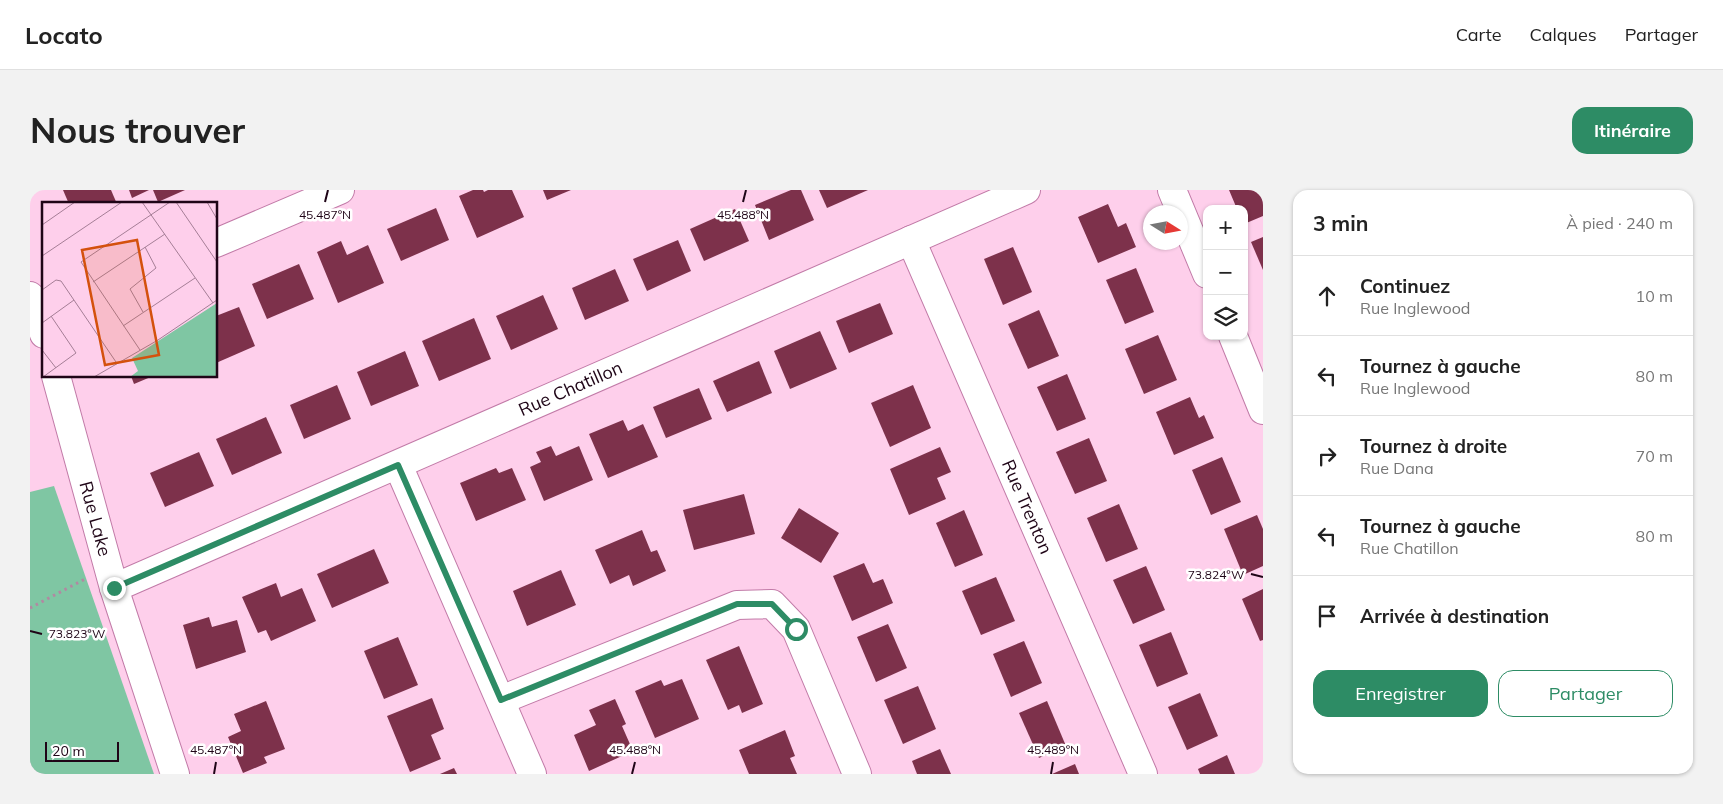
<!DOCTYPE html>
<html lang="fr">
<meta charset="utf-8">
<style>
:root{--surface:#fff;--page:#f2f2f2;--text:#222;--muted:#767676;--line:#e0e0e0;--accent:#2d8c65}
body{margin:0;font-family:Mulish,sans-serif;background:var(--page);color:var(--text)}
.controls{position:absolute;right:15px;top:15px;display:grid;overflow:hidden;border-radius:10px;box-shadow:0 1px 4px #0004}
.controls button{width:45px;height:45px;display:grid;place-items:center;padding:0;border:0;border-bottom:1px solid var(--line);background:var(--surface);color:var(--text);font:25px sans-serif}
.compass{position:absolute;left:1113px;top:15px;width:45px;height:45px;border-radius:50%;background:var(--surface);box-shadow:0 1px 4px #0004;rotate:101deg}
.scale{position:absolute;left:15px;bottom:12px;width:74px;box-sizing:border-box;padding-left:5px;border:2px solid #1f0517;border-top:0;font-size:14px;line-height:18px;white-space:nowrap;color:#1f0517;-webkit-text-stroke:4px #fff;paint-order:stroke}
.stop{position:absolute;width:15px;height:15px;margin:-11px;border:4px solid #2d8c65;border-radius:50%;background:#fff}
.stop.end{background:#2d8c65;border-color:#fff;box-shadow:0 1px 5px #0008}
.list{margin:0;padding:0;list-style:none}
h2{display:flex;justify-content:space-between;align-items:center;height:65px;margin:0;padding:0 20px;font-size:21px}
h2 small{font-size:16px;font-weight:400;color:var(--muted)}
.list li{display:grid;grid-template-columns:32px 1fr auto;gap:15px;align-items:center;box-sizing:border-box;height:80px;padding:0 20px;border-top:1px solid var(--line)}
.list b{display:block;font-size:19px;white-space:nowrap}
.list p{margin:0;font-size:16px;white-space:nowrap;color:var(--muted)}
.list em{font-size:16px;font-style:normal;color:var(--muted)}
.actions{display:flex;gap:10px;padding:15px 20px}
.actions a{flex:1;padding:11px 0;border:1px solid var(--accent);border-radius:15px;text-align:center;font-size:18px;color:var(--accent)}
.actions .main{background:var(--accent);color:#fff}
.icon{flex:none;width:28px;height:28px;fill:none;stroke:currentColor;stroke-width:2;stroke-linecap:round;stroke-linejoin:round}
.map{position:relative;flex:none;width:1233px;height:584px;overflow:hidden;border-radius:15px}
header{display:flex;align-items:center;gap:30px;box-sizing:border-box;height:70px;padding:0 25px;background:var(--surface);border-bottom:1px solid var(--line)}
header strong{font-size:24px}
nav{display:flex;gap:28px;margin-inline-start:auto;font-size:18px}
.intro{display:flex;align-items:center;justify-content:space-between;box-sizing:border-box;height:120px;padding:0 30px}
h1{margin:0;font-size:35px}
.button{padding:12px 22px;border-radius:15px;background:var(--accent);color:#fff;font-size:18px;font-weight:700}
main{display:flex;gap:30px;padding:0 30px}
aside{flex:1;background:var(--surface);border-radius:15px;box-shadow:0 1px 4px #0004}
.map>svg:first-child{display:block}
.green{fill:#7fc6a3}
.building{fill:#7d314b}
.lines{fill:none;stroke-linecap:round;stroke-linejoin:round}
.minor-casing{stroke:#c27ba8;stroke-width:30}
.path{stroke:#b189a2;stroke-width:3;stroke-dasharray:2.5 4;stroke-linecap:butt}
.minor{stroke:#fff;stroke-width:28}
.route{stroke:#2d8c65;stroke-width:6}
.ticks{fill:none;stroke:#1f0517;stroke-width:2}
.labels{text-anchor:middle;stroke-width:5;stroke-linejoin:round;paint-order:stroke}
.street-label{font-size:18px;fill:#1f0517;stroke:#fff}
.inset-road{fill:none;stroke:#a57e96;stroke-width:1}
.view{fill:#d4510d;fill-opacity:0.15;stroke:#d4510d;stroke-width:2.5}
.inset-edge{fill:none;stroke:#1f0517;stroke-width:2.5}
.ticks-label{font-size:12px;text-anchor:middle;fill:#1f0517;stroke:#fff;stroke-width:5;stroke-linejoin:round;paint-order:stroke}
</style>
<header>
<strong>Locato</strong>
<nav><a>Carte</a><a>Calques</a><a>Partager</a></nav>
</header>
<div class="intro"><h1>Nous trouver</h1><a class="button">Itinéraire</a></div>
<main>
<div class="map">
<svg width="1233" height="584" viewBox="0 0 1233 584">
<rect width="100%" height="100%" fill="#fecfeb"/>
<!-- green -->
<path class="green" d="M24 296 124 584H0V302Z"/>
<!-- building -->
<g class="building">
<path d="M33 0H81L87 14H39Z"/>
<path d="M99 0H119L102 8Z"/>
<path d="M123 0H155L128 12Z"/>
<path d="M443 0H453L454 2 458 0H482L494 27 447 48 429 6Z"/>
<path d="M513 0H541L517 10Z"/>
<path d="M761 0H771L784 30 739 50 725 15Z"/>
<path d="M789 0H838L797 18Z"/>
<path d="M1199 0H1233V26L1214 34V19H1207Z"/>
<path d="M1078 14 1088 37 1096 33 1106 57 1068 73 1048 27Z"/>
<path d="M406 18 419 50 371 71 357 39Z"/>
<path d="M705 19 719 51 674 71 660 39Z"/>
<path d="M1233 47V80L1221 52Z"/>
<path d="M648 50 661 81 617 101 603 69Z"/>
<path d="M311 51 317 65 338 55 354 93 308 113 287 62Z"/>
<path d="M983 57 1002 102 973 115 954 69Z"/>
<path d="M269 74 284 109 237 129 222 94Z"/>
<path d="M1106 78 1124 122 1095 134 1076 90Z"/>
<path d="M585 79 599 111 555 130 542 98Z"/>
<path d="M513 105 528 139 481 160 466 126Z"/>
<path d="M850 113 863 144 819 163 806 131Z"/>
<path d="M209 117 225 156 186 173V126Z"/>
<path d="M1009 120 1029 166 998 179 978 134Z"/>
<path d="M444 128 461 169 409 191 392 151Z"/>
<path d="M790 141 807 179 760 199 744 161Z"/>
<path d="M1128 145 1147 190 1114 204 1095 159Z"/>
<path d="M375 161 389 196 341 216 327 182Z"/>
<path d="M729 171 742 203 697 222 683 191Z"/>
<path d="M1037 184 1056 229 1027 241 1007 197Z"/>
<path d="M101 186H123L104 194Z"/>
<path d="M307 195 321 229 274 249 260 215Z"/>
<path d="M883 195 901 238 860 257 841 213Z"/>
<path d="M669 198 682 229 636 248 623 217Z"/>
<path d="M1160 207 1169 228 1174 225 1184 248 1144 265 1126 222Z"/>
<path d="M236 227 252 263 202 285 186 249Z"/>
<path d="M593 230 598 241 613 234 628 267 578 288 559 244Z"/>
<path d="M1059 248 1077 291 1045 304 1026 262Z"/>
<path d="M521 256 526 266 549 256 563 290 514 311 500 277 511 272 506 262Z"/>
<path d="M910 257 921 282 907 288 916 309 879 325 860 279Z"/>
<path d="M169 262 184 296 135 317 120 283Z"/>
<path d="M1192 267 1211 312 1181 325 1162 280Z"/>
<path d="M466 278 469 283 482 278 496 310 446 331 430 293Z"/>
<path d="M714 304 725 344 664 360 653 320Z"/>
<path d="M1089 314 1108 359 1076 372 1057 328Z"/>
<path d="M769 318 809 343 791 373 751 348Z"/>
<path d="M934 320 953 365 925 377 906 333Z"/>
<path d="M1227 325 1233 339V376L1213 385 1194 339Z"/>
<path d="M612 340 621 362 627 360 636 381 603 396 599 385 580 394 565 360Z"/>
<path d="M344 359 359 393 302 418 287 384Z"/>
<path d="M834 373 843 393 853 389 863 413 822 431 803 386Z"/>
<path d="M1116 376 1135 420 1103 434 1083 390Z"/>
<path d="M531 380 546 415 497 436 483 401Z"/>
<path d="M966 387 985 431 951 445 932 401Z"/>
<path d="M246 393 251 407 272 398 286 431 241 451 236 440 228 443 212 407Z"/>
<path d="M1233 399V450L1230 451 1212 409Z"/>
<path d="M179 427 182 437 207 430 216 462 166 479 153 435Z"/>
<path d="M858 434 877 478 846 492 827 447Z"/>
<path d="M1141 442 1158 484 1127 497 1109 455Z"/>
<path d="M368 447 388 495 354 509 334 461Z"/>
<path d="M994 451 1012 493 981 507 963 464Z"/>
<path d="M709 456 733 514 712 523 709 515 698 520 676 470Z"/>
<path d="M652 489 669 529 625 548 605 501 631 490 634 496Z"/>
<path d="M888 496 906 539 873 554 854 510Z"/>
<path d="M1170 503 1188 546 1157 560 1138 517Z"/>
<path d="M402 508 414 539 401 545 411 569 380 582 357 526Z"/>
<path d="M585 509 596 534 592 536 603 561 559 581 544 545 566 535 559 520Z"/>
<path d="M236 511 255 559 234 567 237 573 213 583 198 547 211 541 204 524Z"/>
<path d="M1017 511 1036 556 1009 568 989 523Z"/>
<path d="M755 540 765 566 760 568 767 584H719L709 560Z"/>
<path d="M910 559 921 584H887L882 571Z"/>
<path d="M1197 565 1205 584H1170L1168 579Z"/>
<path d="M1045 574 1049 584H1022Z"/>
<path d="M424 578 427 584H410Z"/>
</g>
<g class="lines">
<!-- minor casing -->
<g class="minor-casing">
<g id="minor">
<path d="M1142 0 1177 84"/>
<path id="s1" d="M881 50 1113 584"/>
<path d="M186 53 310 0"/>
<path d="M0 106 14 144"/>
<path d="M1203 146 1233 220"/>
<path id="s2" d="M26 186 84 398 145 584"/>
<path d="M368 275 502 584"/>
<path id="s3" d="M84 398 996 0"/>
<path d="M471 510 707 415 742 414 766 439 827 584"/>
</g>
</g>
<!-- path -->
<path class="path" d="M0 418 55 389"/>
<!-- minor -->
<use href="#minor" class="minor"/>
</g>
<g class="lines">
<!-- route -->
<path class="route" d="M84 398 368 275 471 510 707 414H742L766 439"/>
</g>
<!-- ticks -->
<path class="ticks" d="M295 12 298 0M713 12 716 0M1221 384 1233 387M0 441 12 444M184 584 186 572M602 584 605 572M1021 584 1023 572"/>
<g class="labels">
<!-- street labels -->
<g class="street-label">
<text dy="6" stroke="none"><textPath href="#s3" startOffset="498">Rue Chatillon</textPath></text>
<text dy="6" stroke="none"><textPath href="#s1" startOffset="291">Rue Trenton</textPath></text>
<text dy="6" stroke="none"><textPath href="#s2" startOffset="148">Rue Lake</textPath></text>
</g>
</g>
<!-- overview -->
<g transform="translate(12 12)">
<rect width="175" height="175" fill="#fecfeb"/>
<path d="M175 101V175H88L96 169 90 156Z" fill="#7fc6a3"/>
<path class="inset-road" d="M100 0 171 101M134 0 175 60M165 0 175 17M0 23 33 0M0 54 80 0M51 80 123 32M0 88 14 78 19 79 74 160M101 110 88 87 114 66 103 45M0 121 32 98M81 124 153 76M0 148 14 166M98 148 39 60 128 0M1 175 34 151 9 114M52 175 116 138 175 98"/>
<path class="view" d="M95 38 117 153 63 163 40 48Z"/>
<rect width="175" height="175" class="inset-edge"/>
</g>
<g class="ticks-label">
<text x="295" y="29">45.487°N</text>
<text x="713" y="29">45.488°N</text>
<text x="1186" y="389">73.824°W</text>
<text x="47" y="448">73.823°W</text>
<text x="186" y="564">45.487°N</text>
<text x="605" y="564">45.488°N</text>
<text x="1023" y="564">45.489°N</text>
</g>
</svg>
<div class="controls">
<button>+</button>
<button>−</button>
<button><svg class="icon" aria-label="layers" viewBox="0 0 24 24"><path d="M12 4l9 5-9 5-9-5zM3 14l9 5 9-5"/></svg></button>
</div>
<svg class="compass" viewBox="-18 -18 36 36"><path d="M0-13l5 13h-10z" fill="#e53935"/><path d="M0 13l5-13h-10z" fill="#767676"/></svg>
<div class="scale">20 m</div>
<div class="stop" style="left:766px;top:439px"></div>
<div class="stop end" style="left:84px;top:398px"></div>
</div>
<aside>
<h2>3 min<small>À pied · 240 m</small></h2>
<ul class="list">
<li><svg class="icon" aria-label="ahead" viewBox="0 0 24 24"><path d="M12 20V5M6 11l6-6 6 6"/></svg><div><b>Continuez</b><p>Rue Inglewood</p></div><em>10 m</em></li>
<li><svg class="icon" aria-label="left" viewBox="0 0 24 24"><path d="M17 20v-9H6M10 6l-5 5 5 5"/></svg><div><b>Tournez à gauche</b><p>Rue Inglewood</p></div><em>80 m</em></li>
<li><svg class="icon" aria-label="right" viewBox="0 0 24 24"><path d="M7 20v-9h11M14 6l5 5-5 5"/></svg><div><b>Tournez à droite</b><p>Rue Dana</p></div><em>70 m</em></li>
<li><svg class="icon" aria-label="left" viewBox="0 0 24 24"><path d="M17 20v-9H6M10 6l-5 5 5 5"/></svg><div><b>Tournez à gauche</b><p>Rue Chatillon</p></div><em>80 m</em></li>
<li><svg class="icon" aria-label="arrive" viewBox="0 0 24 24"><path d="M6 21V4h12l-3 4 3 4H6"/></svg><div><b>Arrivée à destination</b></div></li>
</ul>
<div class="actions"><a class="main">Enregistrer</a><a>Partager</a></div>
</aside>
</main>
